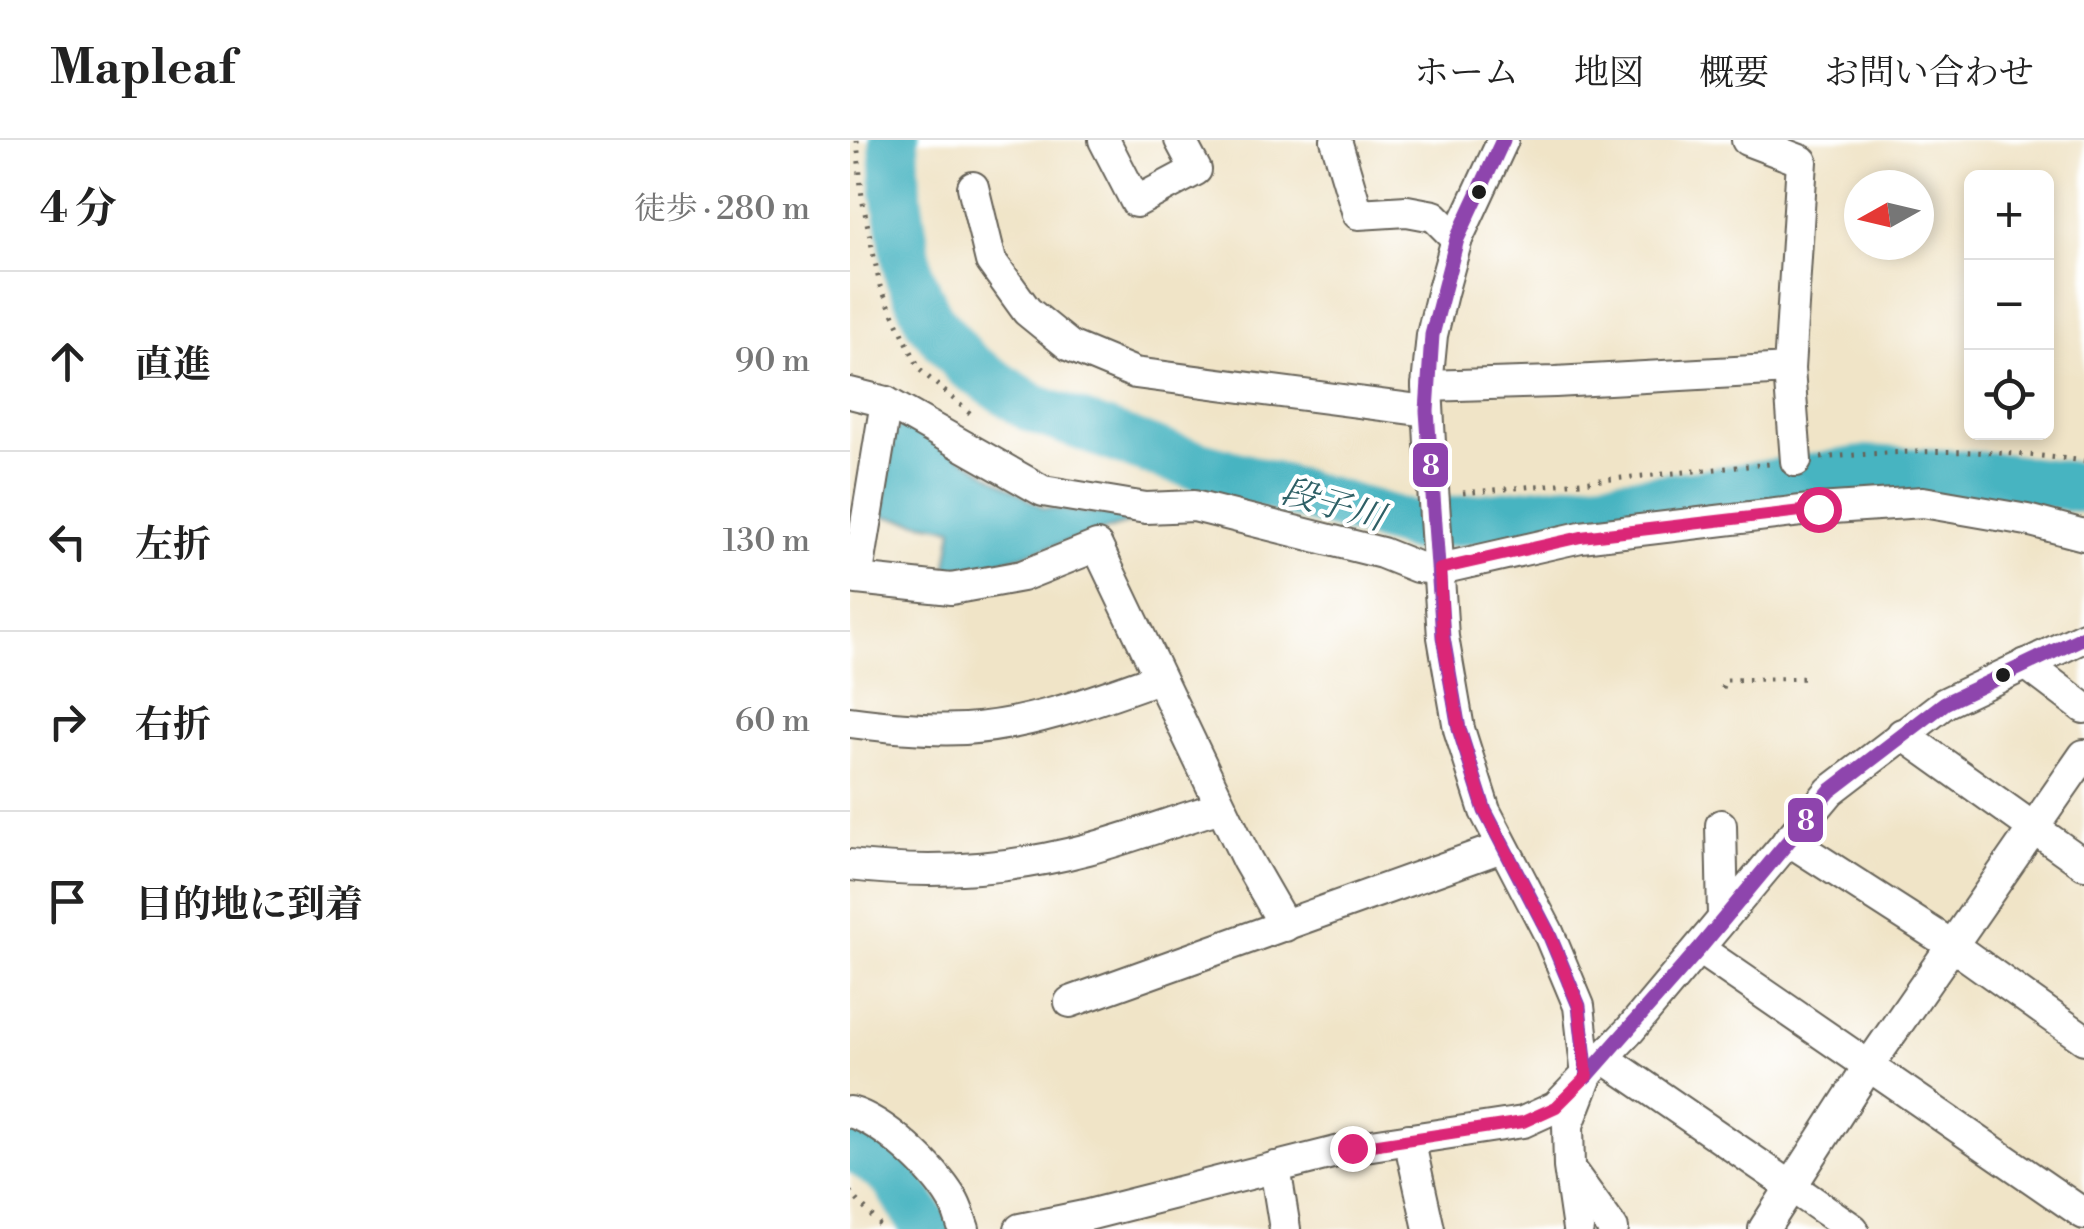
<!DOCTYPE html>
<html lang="ja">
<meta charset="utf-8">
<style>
:root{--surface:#fff;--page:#f6f6f6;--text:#222;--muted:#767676;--line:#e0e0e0}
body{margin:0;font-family:"Libre Bodoni","Noto Serif JP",serif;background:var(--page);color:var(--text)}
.controls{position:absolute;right:30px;top:30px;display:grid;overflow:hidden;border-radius:15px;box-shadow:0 5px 15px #0003}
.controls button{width:90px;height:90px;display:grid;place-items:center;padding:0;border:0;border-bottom:2px solid var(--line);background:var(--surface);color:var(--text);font:50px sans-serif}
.compass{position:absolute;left:994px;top:30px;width:90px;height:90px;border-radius:50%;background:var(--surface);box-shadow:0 5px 15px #0003;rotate:262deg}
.stop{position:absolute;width:30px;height:30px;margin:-22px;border:8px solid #db2777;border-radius:50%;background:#fff}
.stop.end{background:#db2777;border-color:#fff;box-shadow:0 2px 10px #0008}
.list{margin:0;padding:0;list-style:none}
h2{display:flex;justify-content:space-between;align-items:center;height:130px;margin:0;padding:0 40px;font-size:42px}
h2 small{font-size:32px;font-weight:400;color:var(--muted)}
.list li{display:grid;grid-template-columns:65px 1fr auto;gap:30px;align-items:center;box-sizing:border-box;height:180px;padding:0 40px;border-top:2px solid var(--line)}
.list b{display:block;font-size:38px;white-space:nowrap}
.list em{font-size:32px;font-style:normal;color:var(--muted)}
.icon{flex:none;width:55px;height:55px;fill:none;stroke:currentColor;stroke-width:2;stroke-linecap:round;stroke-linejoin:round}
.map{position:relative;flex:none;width:1234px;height:1089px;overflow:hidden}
header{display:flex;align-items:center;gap:60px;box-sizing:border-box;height:140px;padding:0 50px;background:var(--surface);border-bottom:2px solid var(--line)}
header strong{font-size:48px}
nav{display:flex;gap:55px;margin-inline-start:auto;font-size:35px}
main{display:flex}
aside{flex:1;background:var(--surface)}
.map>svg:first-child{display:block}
.water{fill:#46b4c1;stroke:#31686e;stroke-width:2.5}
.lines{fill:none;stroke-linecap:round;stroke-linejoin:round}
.river{stroke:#46b4c1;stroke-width:50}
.minor-casing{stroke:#666258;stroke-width:34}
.path{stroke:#666258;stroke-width:5;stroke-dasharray:2.5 8;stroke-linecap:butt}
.minor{stroke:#fff;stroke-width:30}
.bus-1-casing{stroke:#fff;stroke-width:22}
.bus-1{stroke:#8e44ad;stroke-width:15}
.route{stroke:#db2777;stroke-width:12}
.bus-dot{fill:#1c1c1c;stroke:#fff;stroke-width:4}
.labels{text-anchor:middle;stroke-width:8;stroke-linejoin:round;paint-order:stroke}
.water-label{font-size:35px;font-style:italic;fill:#2f6066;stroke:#fff}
.line-badge{stroke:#fff;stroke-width:4}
.badge-label{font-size:28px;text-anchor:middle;font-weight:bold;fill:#fff}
</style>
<header>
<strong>Mapleaf</strong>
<nav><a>ホーム</a><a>地図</a><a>概要</a><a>お問い合わせ</a></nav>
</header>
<main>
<aside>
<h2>4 分<small>徒歩 · 280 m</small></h2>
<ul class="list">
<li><svg class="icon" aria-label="ahead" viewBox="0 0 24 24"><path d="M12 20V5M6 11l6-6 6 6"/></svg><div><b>直進</b></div><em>90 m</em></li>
<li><svg class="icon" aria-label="left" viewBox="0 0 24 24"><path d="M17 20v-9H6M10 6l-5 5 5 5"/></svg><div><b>左折</b></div><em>130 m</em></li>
<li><svg class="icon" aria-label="right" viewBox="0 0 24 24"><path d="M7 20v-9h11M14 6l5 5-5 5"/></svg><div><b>右折</b></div><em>60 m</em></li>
<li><svg class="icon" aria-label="arrive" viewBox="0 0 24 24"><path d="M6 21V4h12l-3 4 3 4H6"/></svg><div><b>目的地に到着</b></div></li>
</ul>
</aside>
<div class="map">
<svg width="1234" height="1089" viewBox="0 0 1234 1089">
<rect width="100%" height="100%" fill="#fff"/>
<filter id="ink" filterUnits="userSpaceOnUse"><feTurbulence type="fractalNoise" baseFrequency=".01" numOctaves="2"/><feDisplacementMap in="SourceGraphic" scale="20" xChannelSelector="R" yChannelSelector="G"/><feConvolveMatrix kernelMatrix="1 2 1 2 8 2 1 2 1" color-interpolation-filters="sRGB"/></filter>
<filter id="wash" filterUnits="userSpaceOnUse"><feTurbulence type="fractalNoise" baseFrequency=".0048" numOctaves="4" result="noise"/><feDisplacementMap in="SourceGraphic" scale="40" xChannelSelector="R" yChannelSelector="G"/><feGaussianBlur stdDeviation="2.25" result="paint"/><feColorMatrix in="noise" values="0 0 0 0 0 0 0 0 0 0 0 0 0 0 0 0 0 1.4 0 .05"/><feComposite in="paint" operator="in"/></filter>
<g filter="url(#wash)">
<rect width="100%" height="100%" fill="#f0e4c7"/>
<!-- water -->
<path class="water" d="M56 283 193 368 274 376 283 382 130 428 104 433 97 426 103 388 32 376 45 290Z"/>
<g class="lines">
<!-- river -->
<g class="river">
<path d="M44 0 46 52 59 135 79 180 117 225 182 268 319 317 562 386 853 354 1018 330 1144 337 1234 348"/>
<path d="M0 1001 45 1038 77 1089"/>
</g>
</g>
</g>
<g filter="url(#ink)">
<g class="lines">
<!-- minor casing -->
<g class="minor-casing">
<g id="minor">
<path d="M254 0 286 62 346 30 330 0"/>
<path d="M486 0 508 74 557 71 584 76 607 99"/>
<path d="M653 0 607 99 592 153 582 195 577 246 580 303 593 497 609 589 635 671 698 792 729 866 737 936 718 985 719 1027 728 1089"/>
<path d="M123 47 141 121 177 171 220 206 285 233 577 271"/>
<path d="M939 229 946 321"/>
<path d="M577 246 705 242 939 229 952 21 897 0"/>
<path d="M0 253 36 262"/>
<path d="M1176 524 1234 568"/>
<path d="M0 582C38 587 77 591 115 589 181 585 246 560 308 538"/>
<path d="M1052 594 1234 724"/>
<path d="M871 685 873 777"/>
<path d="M938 700 1103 806 1234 899"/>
<path d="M0 725C81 735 159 730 238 709 283 697 327 680 371 667"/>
<path d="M435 786 397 720 247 406 172 436 101 449 7 439 36 262 193 351 296 368 344 366 532 413 567 427 590 429 731 397 968 369 1073 362 1177 380 1234 395"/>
<path d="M849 809 1234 1074"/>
<path d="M220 862 652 707"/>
<path d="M754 918 1003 1089"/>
<path d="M0 972C34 981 84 1029 102 1059 108 1068 110 1079 114 1089"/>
<path d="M559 999 579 1089"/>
<path d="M425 1027 435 1089"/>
<path d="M724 1035 763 1089"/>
<path d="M170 1089 234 1076 502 1008 673 982 706 967 780 890 980 651 1095 563 1234 497"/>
<path d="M914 1089 1020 924 1234 615"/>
</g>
</g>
<!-- path -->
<g class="path">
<path d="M7 0 12 58 30 146 70 230 122 275"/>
<path d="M971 318C1060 309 1145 309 1234 321"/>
<path d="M613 353 920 324"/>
<path d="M872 548 875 540 960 538"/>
<path d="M0 1052 33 1089"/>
</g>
<!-- minor -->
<use href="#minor" class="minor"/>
<!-- bus-1 casing -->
<g class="bus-1-casing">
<g id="bus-1">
<path d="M653 0 607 99 582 195 577 271 593 497 609 589 635 671 698 792 729 866 737 936"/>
<path d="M737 936 849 809 980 651 1095 563 1234 497"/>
</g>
</g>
<!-- bus-1 -->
<use href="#bus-1" class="bus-1"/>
</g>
</g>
<g class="lines" filter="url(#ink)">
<!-- route -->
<path class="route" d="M502 1008 673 982 706 967 737 936 729 866 698 792 635 671 609 589 593 498 590 429 731 397 968 369"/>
</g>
<!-- markers -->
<g class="bus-dot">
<circle cx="629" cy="52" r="9"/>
<circle cx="1153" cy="535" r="9"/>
</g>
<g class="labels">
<!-- water labels -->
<g class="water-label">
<text transform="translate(483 364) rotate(16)" y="12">段子川</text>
</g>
</g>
<g class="line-badge">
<rect x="561" y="301" width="39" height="48" rx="10" fill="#8e44ad"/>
<rect x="936" y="656" width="39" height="48" rx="10" fill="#8e44ad"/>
</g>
<g class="badge-label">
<text x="581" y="335">8</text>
<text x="956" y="690">8</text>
</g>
</svg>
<div class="controls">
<button>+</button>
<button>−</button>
<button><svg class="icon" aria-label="locate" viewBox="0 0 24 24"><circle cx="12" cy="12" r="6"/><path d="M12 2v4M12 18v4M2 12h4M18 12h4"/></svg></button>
</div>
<svg class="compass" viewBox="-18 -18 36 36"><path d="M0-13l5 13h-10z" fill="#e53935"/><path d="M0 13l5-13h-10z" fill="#767676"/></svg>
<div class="stop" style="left:968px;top:369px"></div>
<div class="stop end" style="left:502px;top:1008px"></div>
</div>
</main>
